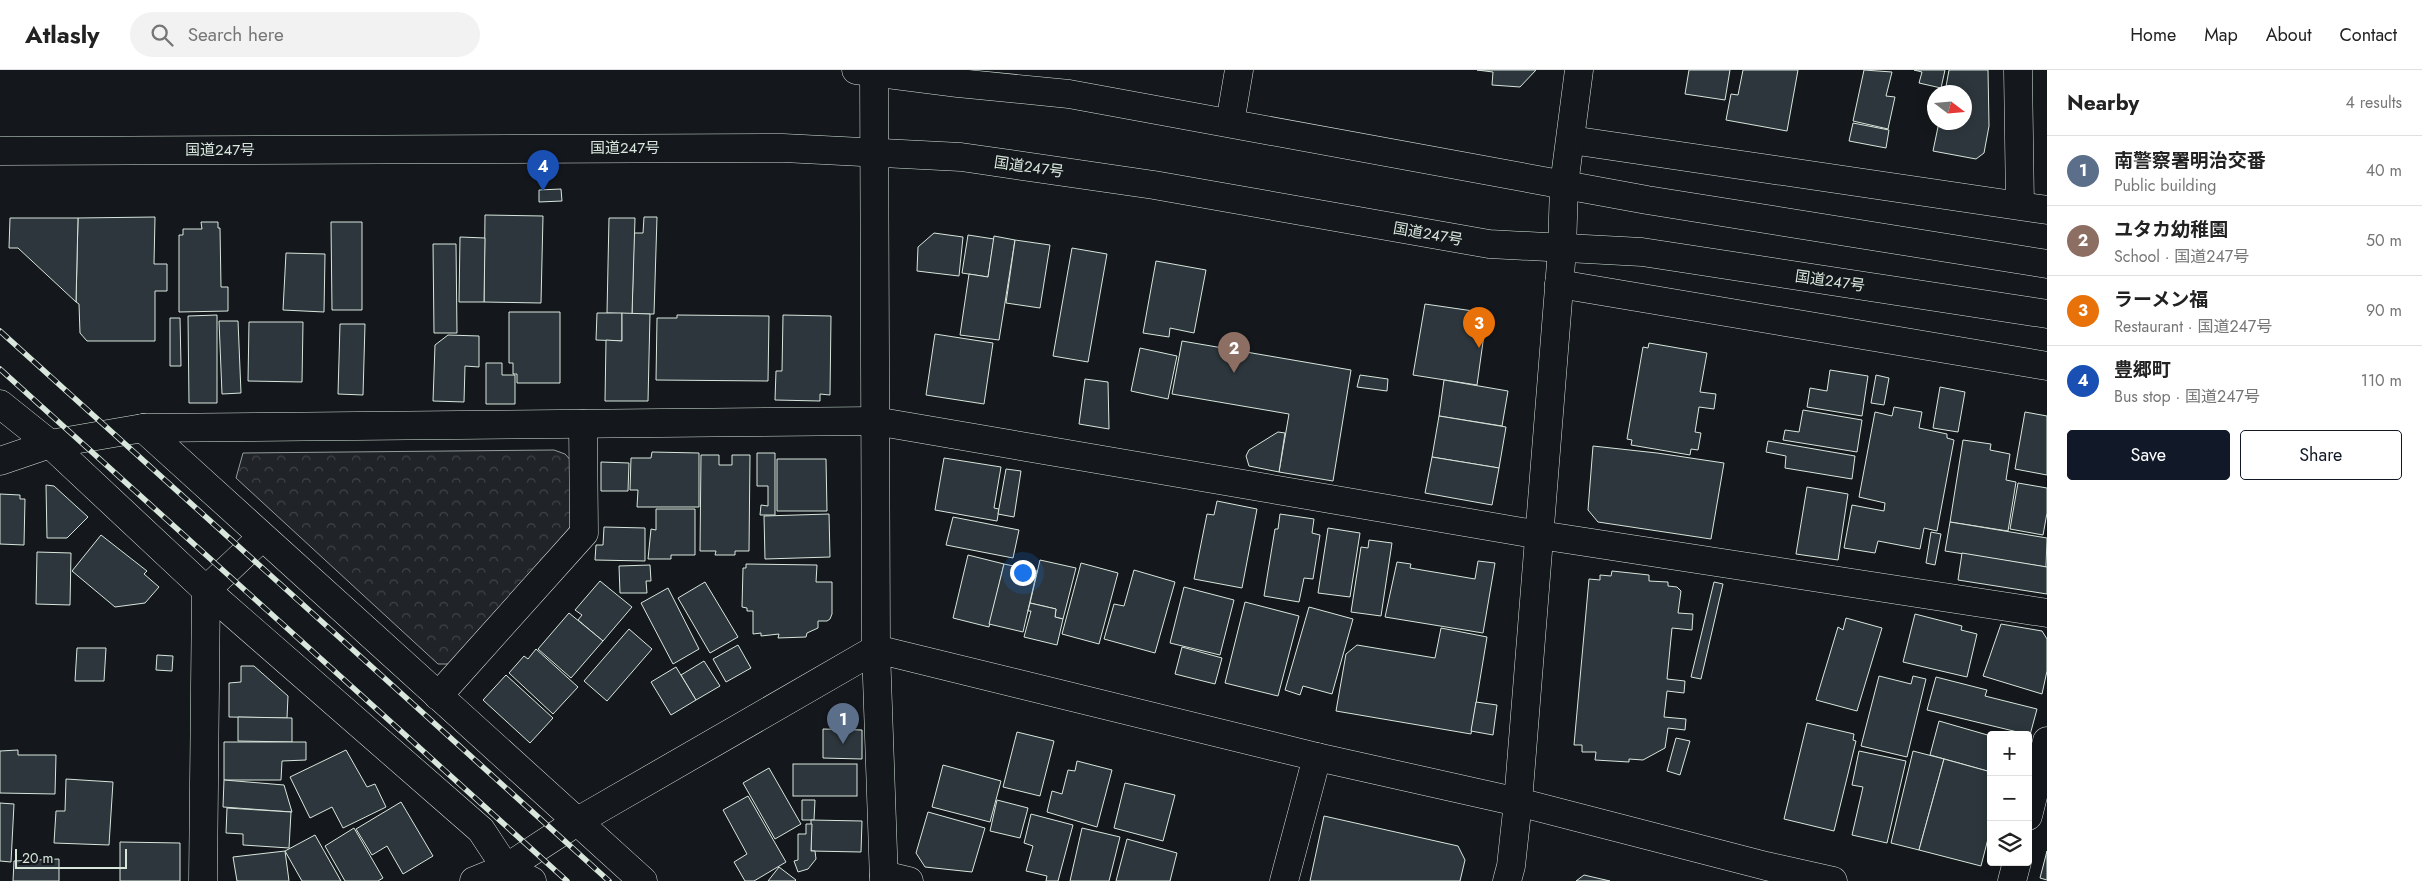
<!DOCTYPE html>
<meta charset="utf-8">
<style>
:root{--surface:#fff;--page:#f2f2f2;--text:#222;--muted:#767676;--line:#e0e0e0;--accent:#111827}
body{margin:0;font-family:Jost,"Noto Sans JP",sans-serif;background:var(--page);color:var(--text)}
.controls{position:absolute;right:15px;bottom:15px;display:grid;overflow:hidden;border-radius:5px;box-shadow:0 2px 12px #0003}
.controls button{width:45px;height:45px;display:grid;place-items:center;padding:0;border:0;border-bottom:1px solid var(--line);background:var(--surface);color:var(--text);font:25px sans-serif}
.compass{position:absolute;left:1927px;top:15px;width:45px;height:45px;border-radius:50%;background:var(--surface);box-shadow:0 2px 12px #0003;rotate:106deg}
.scale{position:absolute;left:15px;bottom:12px;width:112px;box-sizing:border-box;padding-left:5px;border:2px solid #d8e6dc;border-top:0;font-size:14px;line-height:18px;white-space:nowrap;color:#d8e6dc;-webkit-text-stroke:4px #14181c;paint-order:stroke}
.you{position:absolute;left:1022px;top:502px;width:18px;height:18px;margin:-12px;border:4px solid #fff;border-radius:50%;background:#1a73e8;box-shadow:0 0 0 8px #1a73e833}
.badge{display:grid;place-items:center;width:32px;height:32px;border-radius:50%;background:var(--accent);color:#fff;font-size:16px;font-weight:700}
.pin{position:absolute;translate:-50% -41px;filter:drop-shadow(0 1px 2px #0008)}
.pin::after{content:'';position:absolute;top:26px;width:18px;height:15px;background:inherit;clip-path:polygon(0 0,100% 0,50% 100%)}
.list{margin:0;padding:0;list-style:none}
h2{display:flex;justify-content:space-between;align-items:center;height:65px;margin:0;padding:0 20px;font-size:21px}
h2 small{font-size:16px;font-weight:400;color:var(--muted)}
.list li{display:grid;grid-template-columns:32px 1fr auto;gap:15px;align-items:center;box-sizing:border-box;height:70px;padding:0 20px;border-top:1px solid var(--line)}
.list b{display:block;font-size:19px;white-space:nowrap}
.list p{margin:0;font-size:16px;white-space:nowrap;color:var(--muted)}
.list em{font-size:16px;font-style:normal;color:var(--muted)}
.actions{display:flex;gap:10px;padding:15px 20px}
.actions a{flex:1;padding:11px 0;border:1px solid var(--accent);border-radius:5px;text-align:center;font-size:18px;color:var(--accent)}
.actions .main{background:var(--accent);color:#fff}
.icon{flex:none;width:28px;height:28px;fill:none;stroke:currentColor;stroke-width:2;stroke-linecap:round;stroke-linejoin:round}
.map{position:relative;flex:none;width:2047px;height:811px;overflow:hidden}
header{display:flex;align-items:center;gap:30px;box-sizing:border-box;height:70px;padding:0 25px;background:var(--surface);border-bottom:1px solid var(--line)}
header strong{font-size:24px}
nav{display:flex;gap:28px;margin-inline-start:auto;font-size:18px}
.search{width:350px;height:45px;background:var(--page);display:flex;align-items:center;gap:12px;box-sizing:border-box;padding:0 18px;border-radius:28px;color:var(--muted);font-size:19px}
main{display:flex}
aside{flex:1;background:var(--surface)}
.map>svg:first-child{display:block}
.park{fill:url(#park-crowns);stroke:#939e99}
.building{fill:#2c363c;stroke:#d8e6dc}
.lines{fill:none;stroke-linecap:round;stroke-linejoin:round}
.minor-casing{stroke:#d8e6dc;stroke-width:29}
.tertiary-casing{stroke:#d8e6dc;stroke-width:29}
.trunk-casing{stroke:#d8e6dc;stroke-width:29}
.minor{stroke:#14181c;stroke-width:28}
.tertiary{stroke:#14181c;stroke-width:28}
.trunk{stroke:#14181c;stroke-width:28}
.rail-casing{stroke:#d8e6dc;stroke-width:5.5}
.rail{stroke:#14181c;stroke-width:4;stroke-dasharray:11;stroke-linecap:butt}
.labels{text-anchor:middle;stroke-width:4;stroke-linejoin:round;paint-order:stroke}
.street-label{font-size:15px;fill:#d8e6dc;stroke:#14181c}
</style>
<header>
<strong>Atlasly</strong>
<div class="search"><svg class="icon" aria-label="search" viewBox="0 0 24 24"><circle cx="10" cy="10" r="6"/><path d="M15 15l6 6"/></svg>Search here</div>
<nav><a>Home</a><a>Map</a><a>About</a><a>Contact</a></nav>
</header>
<main>
<div class="map">
<svg width="2047" height="811" viewBox="0 0 2047 811">
<defs>
<pattern id="park-crowns" width="20" height="18" patternUnits="userSpaceOnUse" patternTransform="scale(1.25)"><rect width="20" height="18" fill="#202428"/><path d="M2 6a3 3 0 1 1 6 0M12 15a3 3 0 1 1 6 0" fill="none" stroke="#404447"/></pattern>
</defs>
<rect width="100%" height="100%" fill="#14181c"/>
<!-- park -->
<path class="park" d="M554 380 565 384 575 395 572 455 454 594H438L236 408 243 383Z"/>
<!-- building -->
<g class="building">
<path d="M1477 0H1536L1520 17 1492 15 1493 2Z"/>
<path d="M1689 0H1730L1725 30 1685 24Z"/>
<path d="M1743 0H1798L1787 61 1726 50 1731 24 1738 25Z"/>
<path d="M1864 0 1892 2 1886 26 1895 27 1888 59 1853 51Z"/>
<path d="M1914 0H1945L1941 18 1919 13 1922 2Z"/>
<path d="M1949 0H1988L1989 56 1984 83 1976 89 1933 81 1939 52H1964V22H1945Z"/>
<path d="M1853 53 1889 60 1886 78 1849 71Z"/>
<path d="M561 119 562 131 539 132V120Z"/>
<path d="M485 145 543 146 541 233 484 232Z"/>
<path d="M155 147 154 194H167V221H155V271H87L80 263 79 234 76 232 78 148Z"/>
<path d="M644 147H657L654 244H632L634 163H643Z"/>
<path d="M10 148H78L76 232 18 178H9Z"/>
<path d="M609 148H635L632 244 607 243Z"/>
<path d="M201 152H218V158H220L221 217H228V241L179 242V165H183V159H202Z"/>
<path d="M331 152H362V240H332Z"/>
<path d="M934 163 963 167 959 206 917 201 918 177Z"/>
<path d="M968 165 994 169 988 207 962 203Z"/>
<path d="M994 166 1015 170 999 270 960 265 969 204 988 207Z"/>
<path d="M460 167 485 168 484 232H459Z"/>
<path d="M1015 170 1050 175 1040 238 1006 233Z"/>
<path d="M433 174H456L457 263H434Z"/>
<path d="M1072 178 1107 184 1088 292 1053 286Z"/>
<path d="M286 183 325 184 324 242 283 240Z"/>
<path d="M1156 191 1206 200 1194 263 1170 258 1169 267 1143 263Z"/>
<path d="M1425 234 1487 243 1477 315 1413 305Z"/>
<path d="M509 242H560V313H517V304H513V293H509Z"/>
<path d="M597 243H622V271L596 270Z"/>
<path d="M622 243 650 244 648 331H605L606 270 622 271Z"/>
<path d="M217 245V333H189L188 246Z"/>
<path d="M677 245 769 246 768 311 656 310 657 248H677Z"/>
<path d="M783 245 831 246 830 325 820 324V331L775 330 776 301H782Z"/>
<path d="M170 248H180L181 296H170Z"/>
<path d="M219 251H238L241 323 222 324Z"/>
<path d="M249 252H303L302 312 248 311Z"/>
<path d="M340 254H365L363 325 338 324Z"/>
<path d="M935 264 993 273 984 334 926 325Z"/>
<path d="M448 265 479 266V297L465 296 464 332 433 331 435 275Z"/>
<path d="M1182 271 1351 300 1333 411 1279 402 1289 344 1172 324Z"/>
<path d="M1649 273 1707 283 1700 322 1716 324 1714 339 1699 337 1695 362 1701 363 1698 380 1691 379 1690 385 1631 375 1632 370 1627 369 1643 277 1648 278Z"/>
<path d="M1140 278 1177 286 1168 329 1131 321Z"/>
<path d="M486 293H502V305H515V334H486Z"/>
<path d="M1830 300 1868 306 1862 346 1807 337 1810 318 1827 321Z"/>
<path d="M1360 305 1388 309 1387 321 1357 317Z"/>
<path d="M1876 305 1889 308 1884 335 1871 333Z"/>
<path d="M1085 309 1108 312 1109 359 1079 354Z"/>
<path d="M1444 310 1508 321 1502 356 1439 346Z"/>
<path d="M1940 317 1965 322 1958 362 1933 358Z"/>
<path d="M1894 337 1922 342 1919 358 1947 364V368L1954 370 1937 461 1924 458 1920 479 1878 471 1875 483 1844 478 1852 435 1884 441 1885 433 1859 427 1875 342 1892 346Z"/>
<path d="M1803 340 1862 350 1857 382 1783 370 1785 360 1799 362Z"/>
<path d="M2025 342 2047 346V405L2015 399Z"/>
<path d="M1439 346 1506 357 1499 398 1432 387Z"/>
<path d="M1278 362 1285 363 1279 402 1249 396 1246 386 1249 380Z"/>
<path d="M1963 370 1991 374 1990 380 2010 384 2006 410 2016 412 2008 461 1950 452Z"/>
<path d="M1768 371 1855 386 1852 409 1785 398 1786 386 1766 382Z"/>
<path d="M1593 376 1657 383 1724 393 1711 469 1598 452 1588 440Z"/>
<path d="M652 382 699 383V437H637L638 420H630L631 388H651Z"/>
<path d="M757 383H775V445H760L761 435 768 436V416H757Z"/>
<path d="M701 385H719V395H732V385H750L749 481H735V485H715L716 481H700Z"/>
<path d="M1432 387 1499 398 1492 435 1425 423Z"/>
<path d="M944 388 1001 397 994 438 999 439 997 451 935 440Z"/>
<path d="M777 389H826L827 441H777Z"/>
<path d="M601 392 629 393 628 421H601Z"/>
<path d="M1006 399 1021 401 1014 447 998 444Z"/>
<path d="M2018 413 2047 418V443L2043 465 2010 459Z"/>
<path d="M46 415 54 416 88 447 67 468H47Z"/>
<path d="M1807 417 1848 424 1838 490 1796 484Z"/>
<path d="M0 424 20 425V429H25L24 475 0 474Z"/>
<path d="M1217 431 1257 439 1242 518 1194 509 1207 444 1214 445Z"/>
<path d="M656 439H695V485H671V489H648L651 459 656 460Z"/>
<path d="M829 444 830 487 765 489 764 446Z"/>
<path d="M1280 444 1314 449 1312 463 1320 465 1313 509 1304 508 1299 532 1264 526 1275 459H1278Z"/>
<path d="M953 447 1019 460 1013 488 946 475Z"/>
<path d="M1950 452 2047 468 2046 497 1945 481Z"/>
<path d="M604 457 645 458V491L595 490 596 475H603Z"/>
<path d="M1328 458 1360 463 1350 527 1318 523Z"/>
<path d="M1931 462 1941 464 1935 495 1926 493Z"/>
<path d="M101 465 147 501 144 504 159 517 145 533 115 537 72 501Z"/>
<path d="M1369 470 1392 473 1381 546 1351 542 1361 477 1368 478Z"/>
<path d="M37 482 71 483 70 535 36 534Z"/>
<path d="M1962 483 2047 497V524L1958 510Z"/>
<path d="M968 485 1004 494 989 557 953 548Z"/>
<path d="M1040 490 1076 498 1063 549 1055 547 1056 539 1030 533Z"/>
<path d="M1478 491 1495 493 1483 563 1385 547 1397 492 1411 494 1410 498 1475 509Z"/>
<path d="M1081 493 1118 503 1099 574 1062 564Z"/>
<path d="M746 494 817 495 816 512H832V544L830 549 827 551H818V558L807 563 806 567 778 568 779 564 761 566V563L753 564V541H747V538L742 537 743 498H746Z"/>
<path d="M1004 494 1037 501 1023 562 989 554Z"/>
<path d="M650 495 651 511H646L647 523H620L619 496Z"/>
<path d="M1134 500 1175 512 1155 583 1104 569 1114 534 1124 536Z"/>
<path d="M1612 501 1649 505V511L1668 512V516L1677 517 1681 521 1678 543 1693 544 1692 560 1672 558 1667 609 1685 611 1684 623 1667 621 1664 647 1686 649 1685 660 1668 658 1665 678 1643 690 1629 689V692L1595 690 1596 682H1582V675H1574L1589 509 1600 510V505L1611 506Z"/>
<path d="M600 511 632 537 603 571 578 550 582 545 575 540Z"/>
<path d="M705 512 738 567 710 583 678 528Z"/>
<path d="M1714 512 1723 514 1701 609 1691 607Z"/>
<path d="M1184 517 1234 530 1220 585 1170 573Z"/>
<path d="M668 518 699 579 673 594 641 533Z"/>
<path d="M1245 532 1299 546 1278 626 1225 613Z"/>
<path d="M1030 533 1056 539 1055 547 1063 549 1057 575 1024 567 1031 541H1028Z"/>
<path d="M1309 537 1353 549 1332 624 1303 616 1300 625 1285 620Z"/>
<path d="M569 543 603 571 571 608 538 579Z"/>
<path d="M1915 544 1962 556 1961 560 1977 564 1967 607 1903 592Z"/>
<path d="M1846 548 1882 558 1857 641 1816 630 1838 557 1843 560Z"/>
<path d="M2001 554 2042 561 2047 569V601L2042 624 1983 606Z"/>
<path d="M1441 558 1487 567 1471 664 1336 641 1346 584 1357 575 1435 588Z"/>
<path d="M629 559 652 579 607 631 584 611Z"/>
<path d="M738 575 751 598 726 612 713 589Z"/>
<path d="M1182 577 1222 588 1215 614 1175 604Z"/>
<path d="M77 578H106L104 611H75Z"/>
<path d="M536 579 578 617 553 644 509 603 524 586 528 589Z"/>
<path d="M157 585 173 586 172 601 156 600Z"/>
<path d="M704 591 720 616 696 630 681 605Z"/>
<path d="M241 596H254L288 626 287 648 229 647V613L241 612Z"/>
<path d="M676 597 696 630 671 645 651 612Z"/>
<path d="M506 605 553 648 530 673 483 630Z"/>
<path d="M1879 606 1911 614 1913 606 1926 609 1907 687 1861 676Z"/>
<path d="M1936 607 1987 620 1985 626 2037 639 2030 665 1927 640Z"/>
<path d="M1476 632 1497 635 1493 665 1471 661Z"/>
<path d="M238 647 292 648V672L238 671Z"/>
<path d="M1939 651 1991 666V702L1930 685Z"/>
<path d="M1807 653 1854 664 1853 670 1856 671 1834 761 1784 749Z"/>
<path d="M823 659 862 660V689L823 688Z"/>
<path d="M1017 662 1054 671 1040 726 1003 717Z"/>
<path d="M1676 668 1690 671 1680 705 1667 701Z"/>
<path d="M224 672H306V690L282 691 281 710H224Z"/>
<path d="M18 680V685H56L55 724 0 723V681Z"/>
<path d="M346 680 367 717 375 714 386 737 343 758 332 737 310 748 290 707Z"/>
<path d="M1859 681 1906 691 1887 773 1852 765 1863 717 1852 715Z"/>
<path d="M1913 681 1944 689 1919 780 1891 773Z"/>
<path d="M1944 689 1991 702V757L1981 796 1919 780Z"/>
<path d="M1077 691 1112 700 1097 757 1047 742 1052 721 1062 724 1068 700 1075 701Z"/>
<rect x="793" y="694" width="64" height="32"/>
<path d="M943 695 1001 711 990 752 932 737Z"/>
<path d="M769 698 801 754 775 769 743 713Z"/>
<path d="M66 709 113 712 109 775 54 773 56 741H65Z"/>
<path d="M224 710 284 715 292 742 223 737Z"/>
<path d="M1125 713 1175 725 1163 771 1114 758Z"/>
<path d="M748 726 786 792 754 811H745L734 792 747 784 723 740Z"/>
<path d="M802 730H815L814 750H802Z"/>
<path d="M997 730 1028 738 1020 768 990 761Z"/>
<path d="M401 732 433 786 403 804 387 776 372 785 356 759Z"/>
<path d="M0 733 14 734 11 792 0 791Z"/>
<path d="M227 738 291 742 289 778 243 775V764L226 763Z"/>
<path d="M928 742 985 758 972 802 925 797 916 783Z"/>
<path d="M1031 744 1073 755 1058 811H1046L1047 806 1026 801 1033 776 1024 773Z"/>
<path d="M1324 746 1458 776 1465 790 1460 811H1310Z"/>
<path d="M811 750 862 751 861 782 811 781Z"/>
<path d="M806 754H812L811 781H815L816 789 808 799 798 802 794 791 798 790V764H806Z"/>
<path d="M354 758 383 808 378 811H345L325 776Z"/>
<path d="M1082 758 1120 767 1109 811H1070Z"/>
<path d="M315 765 341 811H302L285 781Z"/>
<path d="M1127 769 1177 783 1170 811H1116Z"/>
<path d="M120 772 180 773V811H120Z"/>
<path d="M285 781 289 811H237L233 787Z"/>
<path d="M2047 781V810L2040 808Z"/>
<path d="M59 789V811H13L14 791Z"/>
<path d="M779 797 796 810 795 811H768Z"/>
<path d="M1584 805 1610 811H1576Z"/>
</g>
<g class="lines">
<!-- minor casing -->
<g class="minor-casing">
<g id="minor">
<path d="M2018 0 2020 135"/>
<path d="M1230 53 1239 0"/>
<path d="M1571 70 2047 140"/>
<path d="M1559 214 2047 296"/>
<path d="M0 334 50 374 206 520 481 760 506 798 532 811"/>
<path d="M143 358 643 811"/>
<path d="M0 391 50 374 143 358 875 351 1540 465 2047 543"/>
<path d="M438 626 584 463 583 354"/>
<path d="M2028 746 2047 671"/>
<path d="M884 805 909 811"/>
<path d="M203 811 206 520 261 468"/>
<path d="M1284 811 1317 687"/>
<path d="M1507 811 1511 796 1518 732"/>
<path d="M2012 811 2017 792"/>
</g>
</g>
<!-- tertiary casing -->
<g class="tertiary-casing">
<g id="tertiary">
<path d="M1518 732 1562 180 1564 115 1579 0"/>
<path d="M474 811 506 798 578 751 876 579 874 0"/>
<path d="M884 811 876 579 1317 687 1518 732 1766 796 1833 811"/>
</g>
</g>
<!-- trunk casing -->
<g class="trunk-casing">
<g id="trunk">
<path d="M856 0 958 13 1069 24 1647 130 2047 194"/>
<path d="M0 81 783 78 961 87 1154 115 1489 174 1642 182 2047 244"/>
</g>
</g>
<!-- minor -->
<use href="#minor" class="minor"/>
<!-- tertiary -->
<use href="#tertiary" class="tertiary"/>
<!-- trunk -->
<use href="#trunk" class="trunk"/>
<!-- rail casing -->
<g class="rail-casing">
<g id="rail">
<path d="M0 261 609 811"/>
<path d="M0 299 567 811"/>
</g>
</g>
<!-- rail -->
<use href="#rail" class="rail"/>
</g>
<g class="labels">
<!-- street labels -->
<g class="street-label">
<text x="625" y="83">国道247号</text>
<text x="220" y="85">国道247号</text>
<text transform="translate(1029 97) rotate(8)" y="5">国道247号</text>
<text transform="translate(1428 164) rotate(10)" y="5">国道247号</text>
<text transform="translate(1830 211) rotate(8)" y="5">国道247号</text>
</g>
</g>
</svg>
<div class="controls">
<button>+</button>
<button>−</button>
<button><svg class="icon" aria-label="layers" viewBox="0 0 24 24"><path d="M12 4l9 5-9 5-9-5zM3 14l9 5 9-5"/></svg></button>
</div>
<svg class="compass" viewBox="-18 -18 36 36"><path d="M0-13l5 13h-10z" fill="#e53935"/><path d="M0 13l5-13h-10z" fill="#767676"/></svg>
<div class="scale">20 m</div>
<div class="you"></div>
<div class="pin badge" style="left:843px;top:674px;background:#5c6f8a">1</div>
<div class="pin badge" style="left:1234px;top:303px;background:#8d6e63">2</div>
<div class="pin badge" style="left:1479px;top:278px;background:#e8710a">3</div>
<div class="pin badge" style="left:543px;top:121px;background:#1a4fb4">4</div>
</div>
<aside>
<h2>Nearby<small>4 results</small></h2>
<ul class="list">
<li><span class="badge" style="background:#5c6f8a">1</span><div><b>南警察署明治交番</b><p>Public building</p></div><em>40 m</em></li>
<li><span class="badge" style="background:#8d6e63">2</span><div><b>ユタカ幼稚園</b><p>School · 国道247号</p></div><em>50 m</em></li>
<li><span class="badge" style="background:#e8710a">3</span><div><b>ラーメン福</b><p>Restaurant · 国道247号</p></div><em>90 m</em></li>
<li><span class="badge" style="background:#1a4fb4">4</span><div><b>豊郷町</b><p>Bus stop · 国道247号</p></div><em>110 m</em></li>
</ul>
<div class="actions"><a class="main">Save</a><a>Share</a></div>
</aside>
</main>
